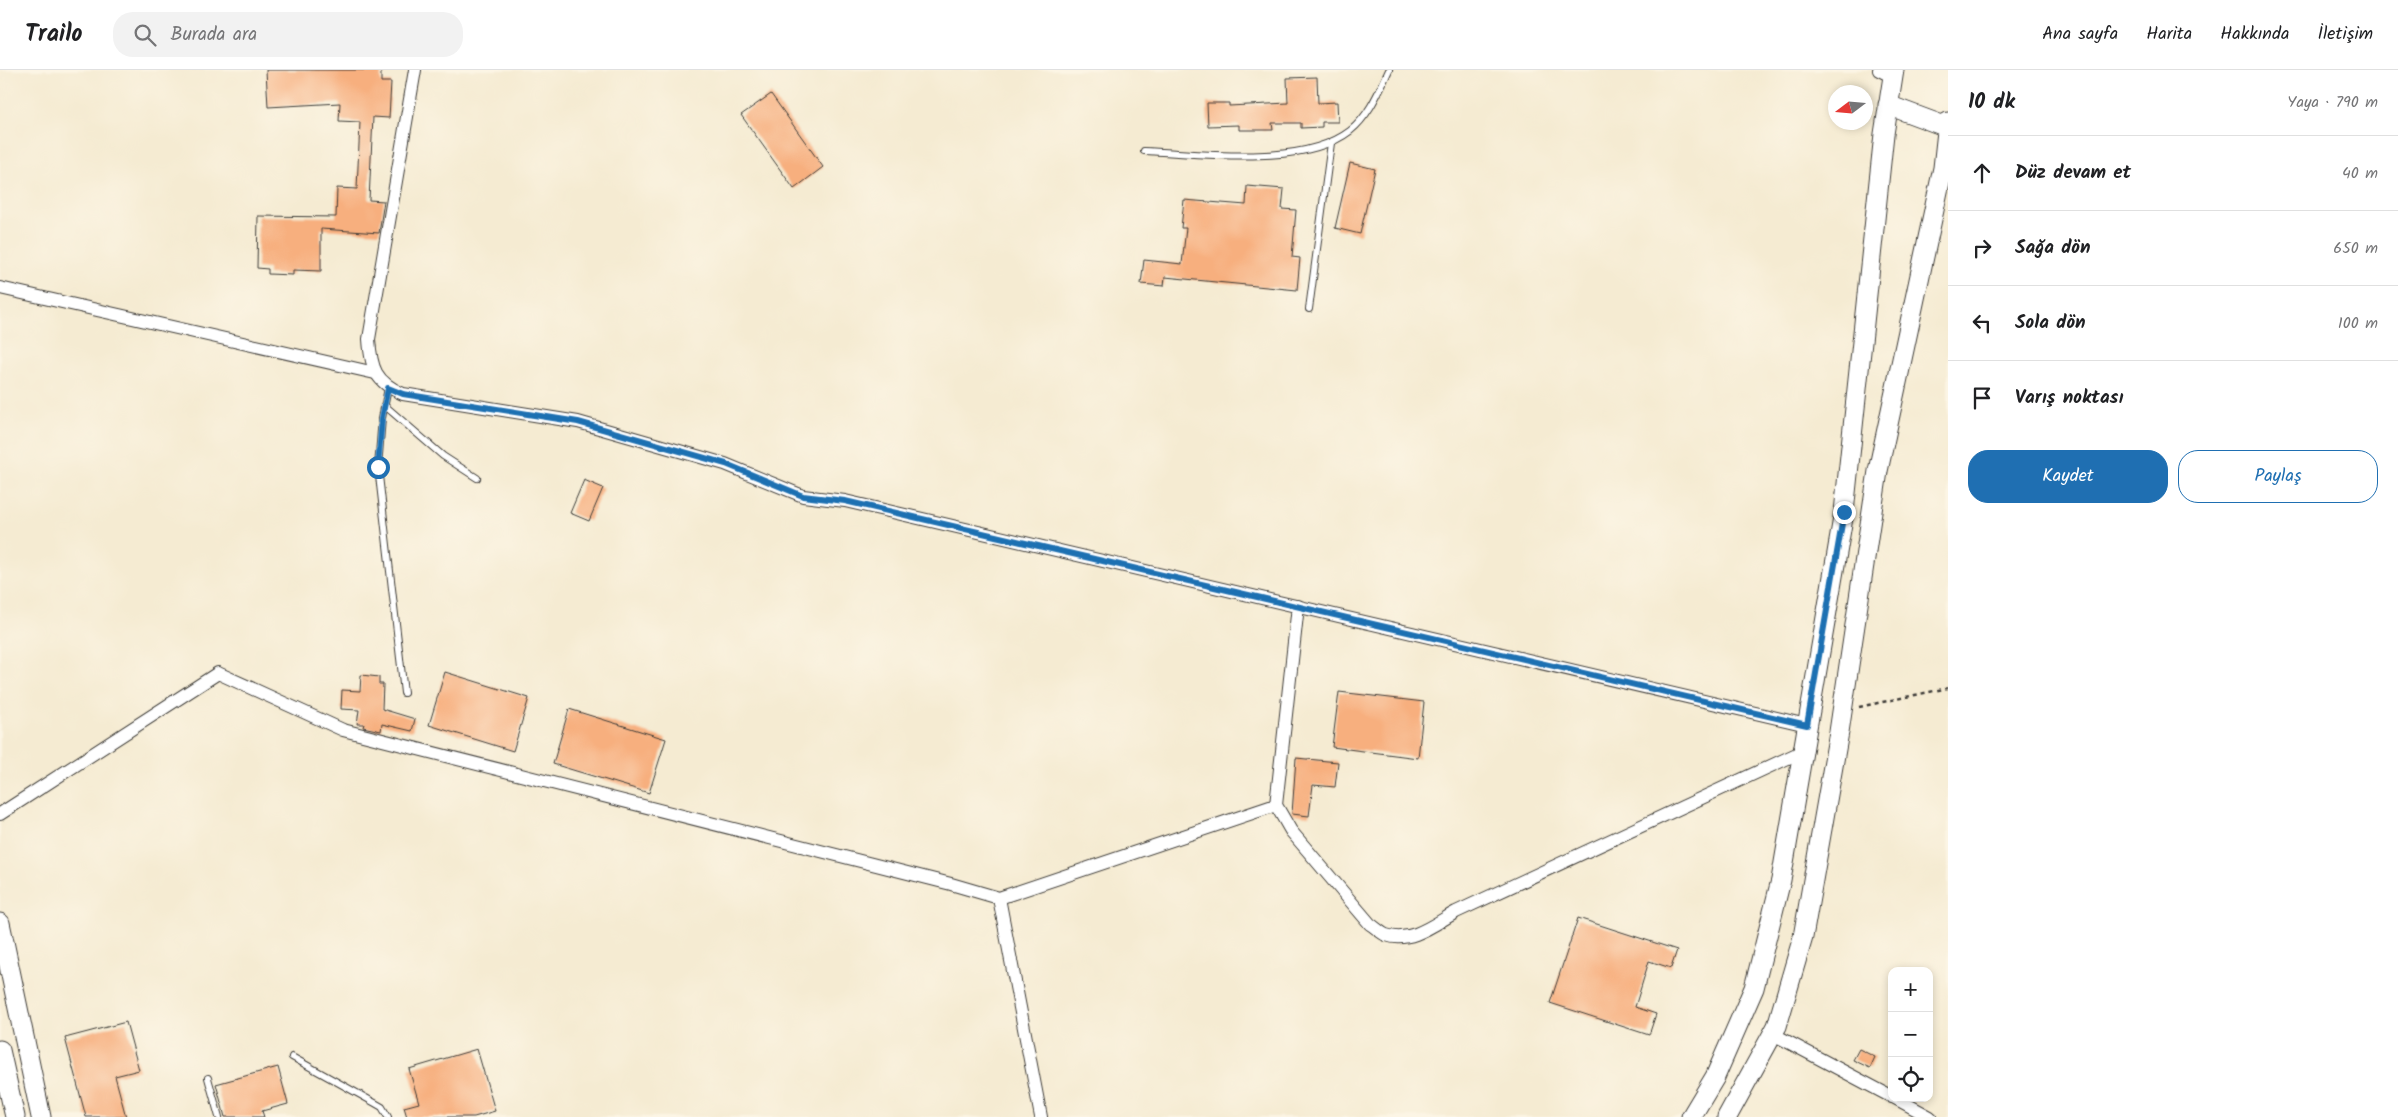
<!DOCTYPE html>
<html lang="tr">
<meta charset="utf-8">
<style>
:root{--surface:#fff;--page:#f2f2f2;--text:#202124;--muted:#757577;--line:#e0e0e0;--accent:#1f6fb2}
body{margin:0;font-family:Kalam,sans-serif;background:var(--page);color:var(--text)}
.controls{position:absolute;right:15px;bottom:15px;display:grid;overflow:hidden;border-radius:10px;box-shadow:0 2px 8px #0003}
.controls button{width:45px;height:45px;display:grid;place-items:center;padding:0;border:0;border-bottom:1px solid var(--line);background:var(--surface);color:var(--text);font:25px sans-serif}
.compass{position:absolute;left:1828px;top:15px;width:45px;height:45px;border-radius:50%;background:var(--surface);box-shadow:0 2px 8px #0003;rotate:254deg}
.stop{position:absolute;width:15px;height:15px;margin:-11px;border:4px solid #1f6fb2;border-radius:50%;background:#fff}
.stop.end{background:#1f6fb2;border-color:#fff;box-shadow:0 1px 5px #0008}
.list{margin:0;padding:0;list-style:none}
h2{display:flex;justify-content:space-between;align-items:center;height:65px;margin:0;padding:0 20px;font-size:21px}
h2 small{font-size:16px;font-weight:400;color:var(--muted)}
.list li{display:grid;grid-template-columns:32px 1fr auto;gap:15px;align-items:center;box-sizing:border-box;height:75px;padding:0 20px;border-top:1px solid var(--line)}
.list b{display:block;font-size:19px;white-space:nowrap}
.list em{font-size:16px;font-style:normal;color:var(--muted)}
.actions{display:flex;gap:10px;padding:15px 20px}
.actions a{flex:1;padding:11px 0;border:1px solid var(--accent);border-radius:20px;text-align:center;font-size:18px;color:var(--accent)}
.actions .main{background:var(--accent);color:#fff}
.icon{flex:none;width:28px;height:28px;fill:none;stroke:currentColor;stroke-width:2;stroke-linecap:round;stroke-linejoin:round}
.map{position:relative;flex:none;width:1948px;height:1047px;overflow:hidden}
header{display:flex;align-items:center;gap:30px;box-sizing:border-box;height:70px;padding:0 25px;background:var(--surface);border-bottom:1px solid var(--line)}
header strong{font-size:24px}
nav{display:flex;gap:28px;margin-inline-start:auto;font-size:18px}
.search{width:350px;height:45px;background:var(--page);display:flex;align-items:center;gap:12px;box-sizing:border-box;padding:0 18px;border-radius:20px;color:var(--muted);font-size:19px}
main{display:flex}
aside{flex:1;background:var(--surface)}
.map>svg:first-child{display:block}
.building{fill:#f7af7e}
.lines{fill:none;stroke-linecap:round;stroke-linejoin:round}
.lane-casing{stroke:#3d3b37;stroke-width:8}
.street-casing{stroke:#3d3b37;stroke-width:14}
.secondary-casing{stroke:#3d3b37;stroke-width:21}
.path{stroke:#3d3b37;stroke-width:2.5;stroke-dasharray:4 4;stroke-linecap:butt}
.lane{stroke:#fff;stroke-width:6}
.street{stroke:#fff;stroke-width:12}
.secondary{stroke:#fff;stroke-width:19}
.route{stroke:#1f6fb2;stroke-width:6}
</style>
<header>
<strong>Trailo</strong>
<div class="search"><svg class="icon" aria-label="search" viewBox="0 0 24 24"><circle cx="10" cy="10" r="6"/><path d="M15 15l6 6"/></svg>Burada ara</div>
<nav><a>Ana sayfa</a><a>Harita</a><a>Hakkında</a><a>İletişim</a></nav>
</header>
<main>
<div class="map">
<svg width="1948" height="1047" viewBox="0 0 1948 1047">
<rect width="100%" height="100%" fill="#fcf5e5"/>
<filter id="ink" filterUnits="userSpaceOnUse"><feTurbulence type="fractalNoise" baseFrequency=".02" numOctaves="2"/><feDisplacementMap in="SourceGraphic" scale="10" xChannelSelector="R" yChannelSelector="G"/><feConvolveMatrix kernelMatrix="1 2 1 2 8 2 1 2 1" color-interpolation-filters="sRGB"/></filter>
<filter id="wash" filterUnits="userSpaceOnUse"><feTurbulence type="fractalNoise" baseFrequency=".0096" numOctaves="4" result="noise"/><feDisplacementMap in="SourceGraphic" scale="20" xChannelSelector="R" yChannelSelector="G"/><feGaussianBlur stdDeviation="1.12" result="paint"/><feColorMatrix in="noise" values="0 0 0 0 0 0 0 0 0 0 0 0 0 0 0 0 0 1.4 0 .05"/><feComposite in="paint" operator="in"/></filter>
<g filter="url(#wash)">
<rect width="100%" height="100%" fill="#f5ebd2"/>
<g id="blocks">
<!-- building -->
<g class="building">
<path d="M266 0H381V12H391L389 48 373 47 369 130 384 131 379 163 321 159V201L293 200V205L268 204V199L257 198 258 146 336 147 337 118 357 119 360 52 339 51 340 33 268 37Z"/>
<path d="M1317 7 1318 33 1337 32 1338 52H1322V57L1301 58V53H1272L1273 60H1239V55L1208 56 1207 33H1229V36L1288 33 1287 8Z"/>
<path d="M771 24 823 97 794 119 741 45Z"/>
<path d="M1350 93 1375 99 1360 164 1335 158Z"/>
<path d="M1247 116 1284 119 1282 139 1296 140 1292 187 1300 188 1297 220 1165 207 1164 216 1141 214 1144 190 1182 194 1186 158H1181L1184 130 1246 135Z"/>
<path d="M584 410 603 418 589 451 570 443Z"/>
<path d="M445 602 529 628 513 681 429 655Z"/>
<path d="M361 605 379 607V614H383L382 639 415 649 412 661 382 654 381 661 363 657 364 654H357L359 640 341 639 342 620 360 621Z"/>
<path d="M1339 622 1424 632 1418 688 1332 677Z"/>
<path d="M569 639 666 669 649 723 553 694Z"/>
<path d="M1296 688 1338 692 1335 717 1313 715 1309 746 1292 744Z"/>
<path d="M1578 848 1677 880 1671 898 1649 891 1635 937 1656 944 1649 965 1550 933Z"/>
<path d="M126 952 139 1000 115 1006 126 1047H86L65 968Z"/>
<path d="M477 979 495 1041 474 1047H407L404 1037 419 1033 409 999Z"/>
<path d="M1859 979 1875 987 1870 998 1853 990Z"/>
<path d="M278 997 288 1034 262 1041 264 1047H225L216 1014Z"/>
</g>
</g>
</g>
<g filter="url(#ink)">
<use href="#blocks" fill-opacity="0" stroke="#3d3b37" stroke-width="1"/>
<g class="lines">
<!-- lane casing -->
<g class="lane-casing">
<g id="lane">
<path d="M1144 81C1202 83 1302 98 1350 61 1369 46 1379 21 1389 0"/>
<path d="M1309 239 1331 73"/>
<path d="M388 318 382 348 378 397 404 623"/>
<path d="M384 335 443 386 477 408"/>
<path d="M292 987 375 1033 382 1037 388 1047"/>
<path d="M208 1008 219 1047"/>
</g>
</g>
<!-- street casing -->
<g class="street-casing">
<g id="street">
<path d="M415 0 369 269C371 298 375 312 403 324L578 352 725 394 803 426 845 431 1807 655"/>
<path d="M1879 0 1893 7"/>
<path d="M0 218 375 303"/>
<path d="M1298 536 1276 735 1291 761 1370 854C1375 857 1381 863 1386 865 1411 874 1436 853 1456 842L1803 681"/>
<path d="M0 744 218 603 343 660 951 814 999 828 1276 735"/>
<path d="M999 828 1041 1047"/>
<path d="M1773 964 1892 1027"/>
<path d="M1895 1028 1930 1047"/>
</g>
</g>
<!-- secondary casing -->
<g class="secondary-casing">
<g id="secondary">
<path d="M1888 35 1947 57"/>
<path d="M0 853 41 1047"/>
<path d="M0 980 15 1047"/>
<path d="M1691 1047 1715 1007 1754 918 1781 810 1844 442 1884 64 1894 0"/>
<path d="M1727 1047 1777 956 1803 867 1839 662 1878 401 1943 98 1948 52"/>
</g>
</g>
<!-- path -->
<path class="path" d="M1859 637 1948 618"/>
<!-- lane -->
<use href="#lane" class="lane"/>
<!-- street -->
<use href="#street" class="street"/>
<!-- secondary -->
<use href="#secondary" class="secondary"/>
</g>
</g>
<g class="lines" filter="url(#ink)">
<!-- route -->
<path class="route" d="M378 397 382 348 388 318 403 324 578 352 726 394 803 426 845 431 1807 655 1844 442"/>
</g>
</svg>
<div class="controls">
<button>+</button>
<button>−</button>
<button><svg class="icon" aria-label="locate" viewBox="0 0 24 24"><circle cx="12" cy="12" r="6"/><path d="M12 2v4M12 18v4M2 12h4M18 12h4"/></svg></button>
</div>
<svg class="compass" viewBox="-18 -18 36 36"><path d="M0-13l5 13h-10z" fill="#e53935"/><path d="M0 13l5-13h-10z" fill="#757577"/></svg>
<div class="stop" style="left:378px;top:397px"></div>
<div class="stop end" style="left:1844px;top:442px"></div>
</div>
<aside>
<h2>10 dk<small>Yaya · 790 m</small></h2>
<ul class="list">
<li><svg class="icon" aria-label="ahead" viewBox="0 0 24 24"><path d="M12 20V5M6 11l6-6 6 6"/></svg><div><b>Düz devam et</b></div><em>40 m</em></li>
<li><svg class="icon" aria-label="right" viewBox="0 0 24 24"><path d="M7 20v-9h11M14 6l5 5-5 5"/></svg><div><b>Sağa dön</b></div><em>650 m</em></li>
<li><svg class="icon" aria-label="left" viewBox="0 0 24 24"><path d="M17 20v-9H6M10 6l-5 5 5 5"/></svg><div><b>Sola dön</b></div><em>100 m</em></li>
<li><svg class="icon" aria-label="arrive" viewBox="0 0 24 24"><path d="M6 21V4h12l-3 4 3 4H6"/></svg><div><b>Varış noktası</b></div></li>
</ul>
<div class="actions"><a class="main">Kaydet</a><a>Paylaş</a></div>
</aside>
</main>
